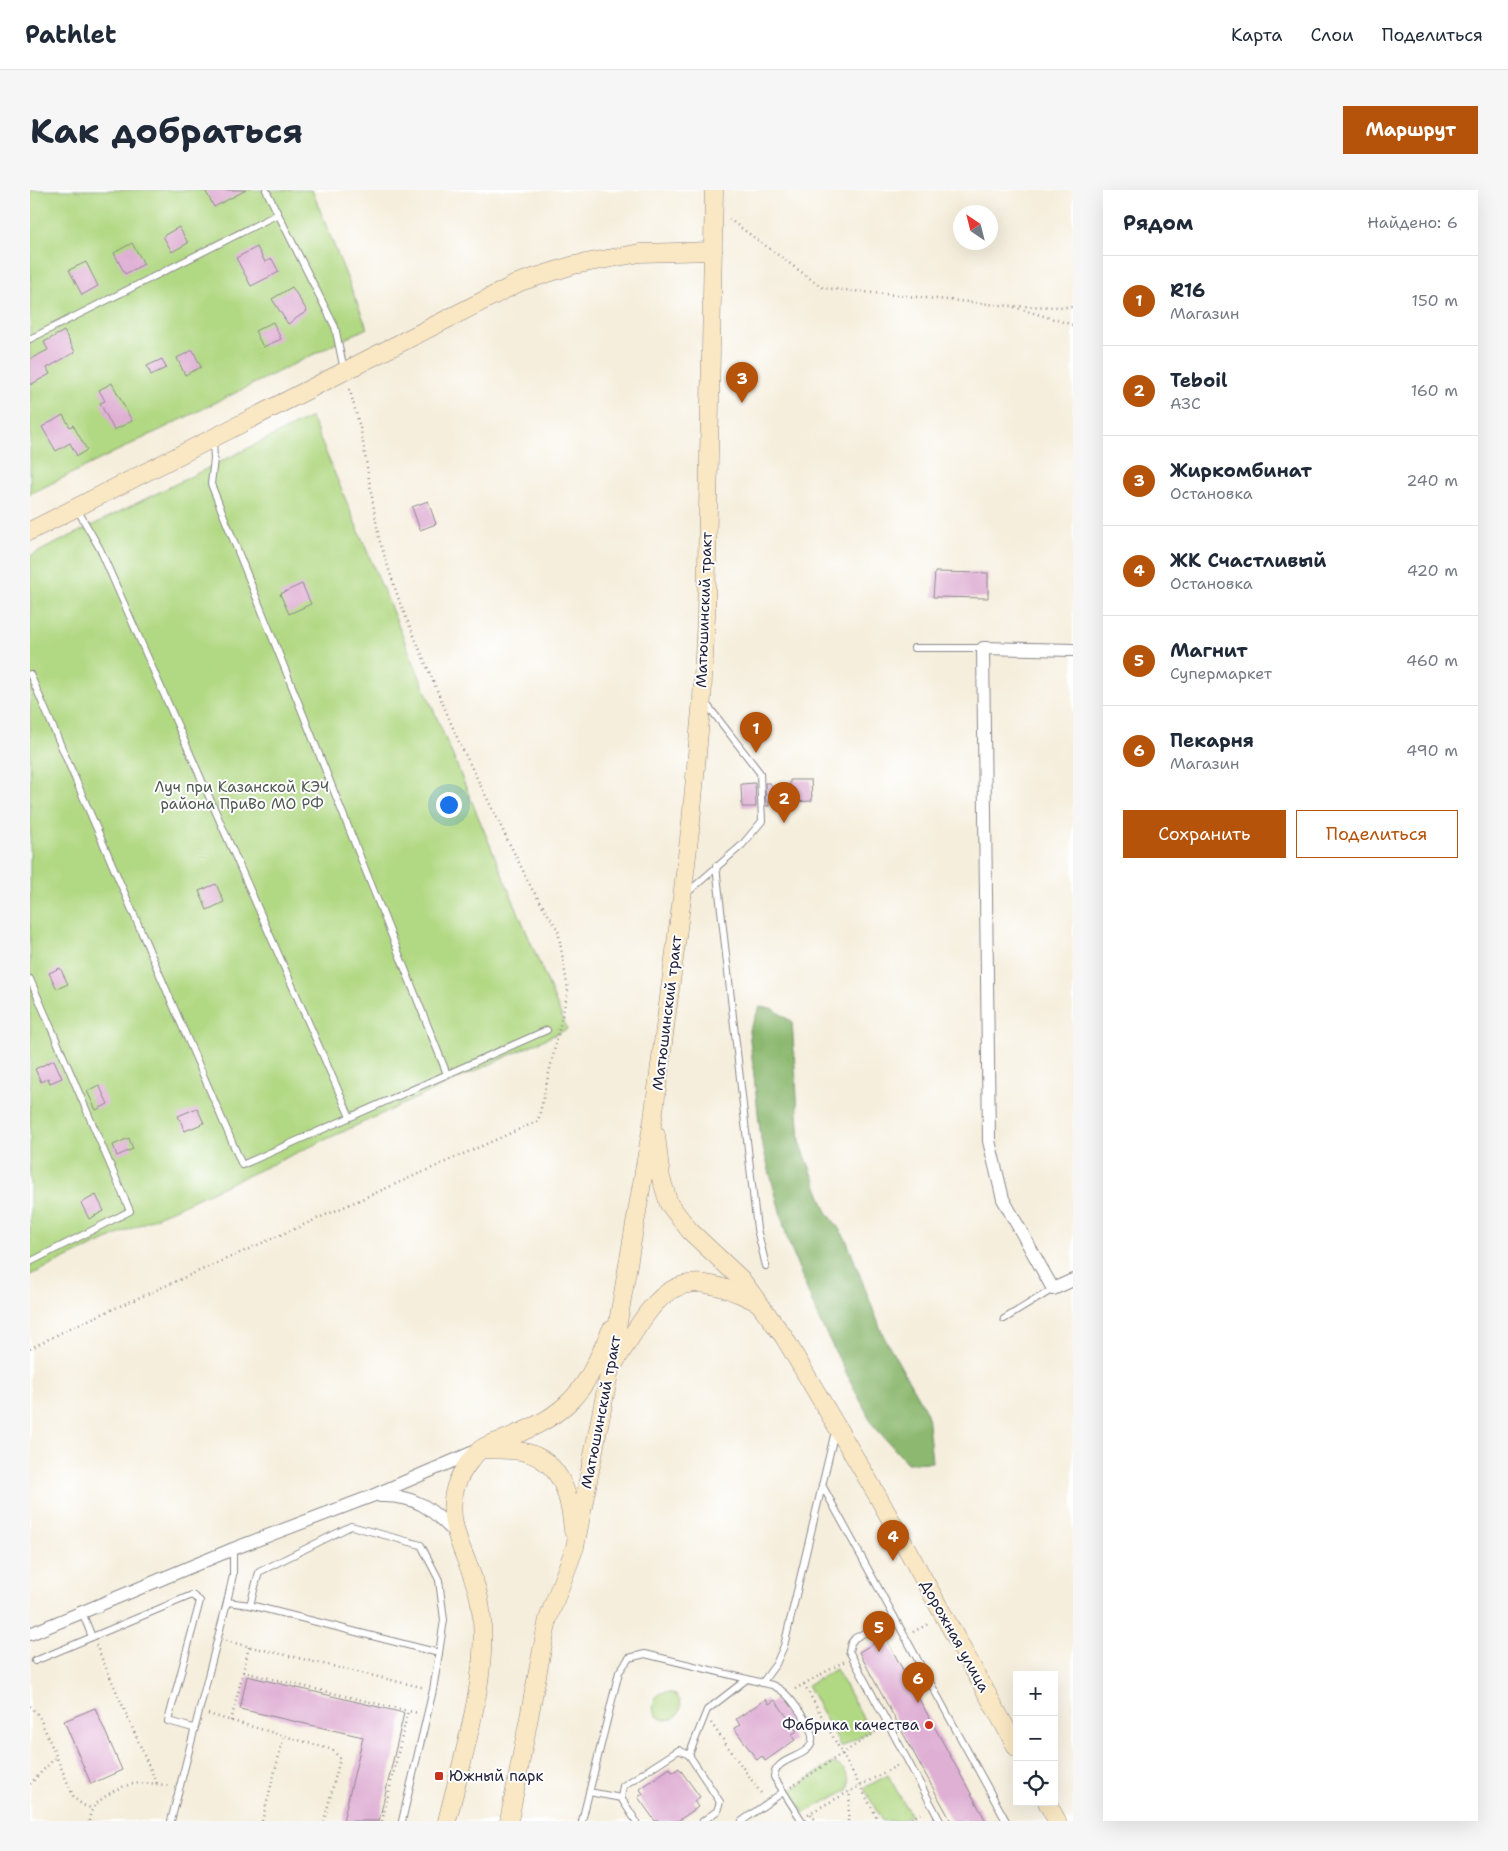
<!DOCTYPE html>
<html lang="ru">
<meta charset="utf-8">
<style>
:root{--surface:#fff;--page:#f6f6f7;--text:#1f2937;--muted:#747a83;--line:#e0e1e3;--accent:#b45309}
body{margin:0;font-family:"Shantell Sans",sans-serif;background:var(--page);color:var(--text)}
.controls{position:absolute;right:15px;bottom:15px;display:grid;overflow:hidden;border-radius:0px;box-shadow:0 5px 20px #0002}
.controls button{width:45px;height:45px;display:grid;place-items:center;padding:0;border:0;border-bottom:1px solid var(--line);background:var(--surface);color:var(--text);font:25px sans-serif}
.compass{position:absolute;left:923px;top:15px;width:45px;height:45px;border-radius:50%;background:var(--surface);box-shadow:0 5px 20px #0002;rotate:325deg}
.you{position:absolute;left:418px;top:614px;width:18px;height:18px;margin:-12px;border:4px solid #fff;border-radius:50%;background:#1a73e8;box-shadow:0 0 0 8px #1a73e833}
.badge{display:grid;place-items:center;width:32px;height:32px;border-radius:50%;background:var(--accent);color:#fff;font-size:16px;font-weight:700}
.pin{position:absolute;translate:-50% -41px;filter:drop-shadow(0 1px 2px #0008)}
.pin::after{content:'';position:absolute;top:26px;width:18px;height:15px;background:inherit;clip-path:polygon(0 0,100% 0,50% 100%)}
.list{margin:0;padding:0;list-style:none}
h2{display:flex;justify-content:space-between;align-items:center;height:65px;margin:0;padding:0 20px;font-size:21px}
h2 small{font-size:16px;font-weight:400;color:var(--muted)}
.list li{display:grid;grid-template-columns:32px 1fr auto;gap:15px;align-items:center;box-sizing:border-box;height:90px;padding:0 20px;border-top:1px solid var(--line)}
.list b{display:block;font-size:19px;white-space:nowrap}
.list p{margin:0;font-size:16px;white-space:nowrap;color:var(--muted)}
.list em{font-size:16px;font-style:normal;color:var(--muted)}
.actions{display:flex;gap:10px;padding:15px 20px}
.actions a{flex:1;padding:11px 0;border:1px solid var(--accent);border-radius:0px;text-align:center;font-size:18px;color:var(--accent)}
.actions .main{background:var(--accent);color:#fff}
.icon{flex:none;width:28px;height:28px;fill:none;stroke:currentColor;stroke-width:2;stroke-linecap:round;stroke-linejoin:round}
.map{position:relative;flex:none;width:1043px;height:1631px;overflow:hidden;border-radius:0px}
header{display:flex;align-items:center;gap:30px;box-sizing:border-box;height:70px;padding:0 25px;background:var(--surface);border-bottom:1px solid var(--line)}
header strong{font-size:24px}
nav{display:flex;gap:28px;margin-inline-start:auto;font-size:18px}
.intro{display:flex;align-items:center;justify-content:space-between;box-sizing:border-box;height:120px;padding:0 30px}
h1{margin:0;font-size:35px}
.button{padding:12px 22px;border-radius:0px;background:var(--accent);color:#fff;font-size:18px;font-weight:700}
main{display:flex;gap:30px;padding:0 30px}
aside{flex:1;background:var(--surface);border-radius:0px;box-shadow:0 5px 20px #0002}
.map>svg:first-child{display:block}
.green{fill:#b1d882;stroke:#6a7d5e}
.forest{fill:#8cb870;stroke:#576d56}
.building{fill:#dfafd4}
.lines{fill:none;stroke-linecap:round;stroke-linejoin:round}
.lane-casing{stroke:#8c888c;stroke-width:8}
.street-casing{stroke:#8c888c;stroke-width:14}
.secondary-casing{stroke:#8c888c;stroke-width:19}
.path{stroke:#8c888c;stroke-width:2.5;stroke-dasharray:1 4;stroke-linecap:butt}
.lane{stroke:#fff;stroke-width:6}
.street{stroke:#fff;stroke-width:12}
.secondary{stroke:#fae7c3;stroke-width:18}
.poi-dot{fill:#c8321e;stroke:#fff;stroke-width:2}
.labels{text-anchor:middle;stroke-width:4;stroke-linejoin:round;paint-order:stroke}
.street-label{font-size:15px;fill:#22223b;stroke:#fff}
.park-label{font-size:15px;fill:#4d5950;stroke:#fff}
.poi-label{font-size:15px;fill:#22223b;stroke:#fff;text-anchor:end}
</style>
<header>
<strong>Pathlet</strong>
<nav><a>Карта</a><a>Слои</a><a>Поделиться</a></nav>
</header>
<div class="intro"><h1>Как добраться</h1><a class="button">Маршрут</a></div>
<main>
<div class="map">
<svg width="1043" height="1631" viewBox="0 0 1043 1631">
<rect width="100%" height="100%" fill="#fff"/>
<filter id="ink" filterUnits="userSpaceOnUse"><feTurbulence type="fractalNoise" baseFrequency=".02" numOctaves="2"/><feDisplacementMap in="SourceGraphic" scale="10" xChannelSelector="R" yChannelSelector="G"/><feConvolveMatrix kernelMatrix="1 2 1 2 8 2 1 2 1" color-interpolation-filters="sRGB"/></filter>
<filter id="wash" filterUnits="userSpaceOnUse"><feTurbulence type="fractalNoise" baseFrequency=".0096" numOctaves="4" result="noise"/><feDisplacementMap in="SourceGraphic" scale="20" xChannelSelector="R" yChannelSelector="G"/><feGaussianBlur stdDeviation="1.12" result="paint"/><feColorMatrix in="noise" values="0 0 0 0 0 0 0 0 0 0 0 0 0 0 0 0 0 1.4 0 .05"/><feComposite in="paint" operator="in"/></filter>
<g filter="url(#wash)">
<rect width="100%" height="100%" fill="#f5eedc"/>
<!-- green -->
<g class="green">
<path d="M0 0H282L337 138 0 304Z"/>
<path d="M281 227 537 839 0 1085V366Z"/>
<path d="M806 1479 840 1541 811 1557 777 1495Z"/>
<circle cx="637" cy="1516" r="14"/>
<path d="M802 1573C814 1576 821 1586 819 1599L774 1623 759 1601Z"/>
<path d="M858 1585 881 1626 871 1631H852L834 1598Z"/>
</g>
<!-- forest -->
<path class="forest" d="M730 817 742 818 762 832 770 952 796 1020 816 1049 853 1145 897 1223 902 1272 877 1273 843 1235 789 1130 758 1051 731 950 719 840Z"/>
<g id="blocks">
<!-- building -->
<g class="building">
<path d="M175 0H216L184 17Z"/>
<path d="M149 37 158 53 142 62 133 46Z"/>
<path d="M102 53 114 74 95 84 84 63Z"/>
<path d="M227 57 235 72 242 69 249 82 221 96 206 68Z"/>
<path d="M56 72 68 96 52 105 39 80Z"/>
<path d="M262 97 277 121 258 134 242 109Z"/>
<path d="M243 132 251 149 233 157 225 141Z"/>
<path d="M34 141 45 162 17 178 20 184 0 195V169L18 160 14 152Z"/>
<path d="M163 160 171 177 155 185 147 168Z"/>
<path d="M132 169 136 178 121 185 117 176Z"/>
<path d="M82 193 102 231 84 240 70 213 75 211 69 200Z"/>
<path d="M33 225 40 237 43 235 57 260 47 266 40 253 26 261 12 237Z"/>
<path d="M398 311 406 334 390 340 382 317Z"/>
<path d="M905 382 958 383V408L903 407Z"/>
<path d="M272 394 281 414 259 424 250 404Z"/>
<path d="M760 590H781L782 611 761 612V608L739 609V616H736L735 593H740L743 597 760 596Z"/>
<path d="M725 593 726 617H712L711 594Z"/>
<path d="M186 694 194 712 177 720 169 701Z"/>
<path d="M30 778 38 794 27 799 19 783Z"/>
<path d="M24 870 32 888 20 893 18 888 11 892 5 879Z"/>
<path d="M69 895 78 914 66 920 57 901Z"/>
<path d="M167 918 174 933 155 941 148 926Z"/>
<path d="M99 948 103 959 87 966 83 955Z"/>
<path d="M66 1005 74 1021 59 1029 51 1013Z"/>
<path d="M855 1447 956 1631H921L845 1492 829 1462Z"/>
<path d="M217 1486 374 1523 349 1631H313L333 1547 210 1519Z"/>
<path d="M736 1509 739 1514 745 1510 767 1541 761 1545 765 1550 735 1571 732 1566 727 1570 704 1538 710 1535 706 1529Z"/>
<path d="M65 1518 92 1580 61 1594 34 1531Z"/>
<path d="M640 1578 643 1582 649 1578 670 1607 664 1611 668 1617 648 1631H625L608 1607 613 1604 610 1599Z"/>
</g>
</g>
</g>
<g filter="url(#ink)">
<use href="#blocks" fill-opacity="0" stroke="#8c888c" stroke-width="1"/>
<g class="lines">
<!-- lane casing -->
<g class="lane-casing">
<g id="lane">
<path d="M236 0 305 137 314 180"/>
<path d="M0 149 248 24"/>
<path d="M183 251 184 269 181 294 417 884"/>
<path d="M47 319 70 359 320 927"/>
<path d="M884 458H953"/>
<path d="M0 484 212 975 517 840"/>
<path d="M686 676 727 1039 736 1076"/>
<path d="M657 703 712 655 732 631 730 583 675 512"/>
<path d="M0 789 100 1021 0 1072"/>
<path d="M974 1129 1023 1099"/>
<path d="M792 1295 976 1631"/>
<path d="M321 1336 391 1355 409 1390 414 1430 409 1463 220 1415 229 1382Z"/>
<path d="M197 1412 220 1415"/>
<path d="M52 1422 62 1447"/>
<path d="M864 1427 825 1448 821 1453 819 1461 910 1631"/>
<path d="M5 1471 162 1405 170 1411 138 1531 163 1538"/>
<path d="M732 1493 746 1474 754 1456 805 1241"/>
<path d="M659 1565 677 1520 717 1489"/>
<path d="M559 1602 591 1608"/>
<path d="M141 1631 197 1412 203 1385V1359"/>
<path d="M372 1631 403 1500 409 1463"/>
<path d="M552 1631 589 1482 599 1468 615 1464 742 1495C756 1501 763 1512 772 1525 806 1573 745 1559 744 1587L772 1631"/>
<path d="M606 1631 591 1608 593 1596 649 1560 659 1565 690 1612 687 1621 673 1631"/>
<path d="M712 1631 753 1602"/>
</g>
</g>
<!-- street casing -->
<g class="street-casing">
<g id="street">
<path d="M1043 460 953 458 959 951 973 1009 1023 1099 1043 1090"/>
<path d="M350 1306C386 1305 401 1318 425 1343"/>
<path d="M0 1444 203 1359 342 1306 446 1261"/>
</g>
</g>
<!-- secondary casing -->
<g class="secondary-casing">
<g id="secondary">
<path d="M0 341 490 92 544 75 610 63 683 61"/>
<path d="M626 945 631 988 639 1014 660 1041 711 1089 754 1147 847 1305 987 1558"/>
<path d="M585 1172C627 1107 641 1069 725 1111"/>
<path d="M456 1259C468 1260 483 1259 495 1262 533 1272 540 1308 543 1341"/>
<path d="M1017 1612 1027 1631"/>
<path d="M417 1631C433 1565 463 1475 449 1408 441 1369 411 1335 427 1293 431 1282 442 1267 451 1259 457 1254 468 1252 475 1249 497 1240 519 1231 537 1214 559 1194 569 1166 581 1140"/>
<path d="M479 1631 518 1429 545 1357 580 1179 623 929 652 708 661 632 672 508 676 426 684 0"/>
</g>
</g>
<!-- path -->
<g class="path">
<path d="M699 29 793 98 980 116 1043 117"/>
<path d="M984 117 1043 135"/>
<path d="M0 1159 38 1139 508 931 538 800 528 740 502 699 429 552 370 413 349 349 331 241 319 197"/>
<path d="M883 1442 900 1433"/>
<path d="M196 1451 395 1498"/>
<path d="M66 1455 127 1594"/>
<path d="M213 1482 378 1521"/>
<path d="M774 1494 849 1631"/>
<path d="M765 1499 815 1471"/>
<path d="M0 1516 9 1526 44 1608 53 1615 63 1619"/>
<path d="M178 1524 303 1560 310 1569 294 1631"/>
<path d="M201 1531 219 1457"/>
<path d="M681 1533 733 1606"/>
<path d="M0 1594 26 1567"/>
<path d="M761 1597 850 1539"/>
<path d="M778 1624 870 1574"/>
<path d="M781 1624 786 1631"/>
<path d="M59 1631C60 1619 67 1612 76 1606 98 1590 115 1592 141 1596"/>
<path d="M232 1631 254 1546"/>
<path d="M352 1631 378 1521 389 1523"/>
<path d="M818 1631 820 1601"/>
<path d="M877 1631 894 1622"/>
</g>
<!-- lane -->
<use href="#lane" class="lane"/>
<!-- street -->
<use href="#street" class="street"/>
<!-- secondary -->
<use href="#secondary" class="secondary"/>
</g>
</g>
<!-- markers -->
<g class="poi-dot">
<circle cx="899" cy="1535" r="5"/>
<rect x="404" y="1581" width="10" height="10" rx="2.5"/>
</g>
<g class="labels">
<!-- street labels -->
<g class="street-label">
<text transform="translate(674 420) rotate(-88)" y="5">Матюшинский тракт</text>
<text transform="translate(637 823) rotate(-83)" y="5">Матюшинский тракт</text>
<text transform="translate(571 1222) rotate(-79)" y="5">Матюшинский тракт</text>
<text transform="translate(925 1446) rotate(61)" y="5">Дорожная улица</text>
</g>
<!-- park labels -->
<g class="park-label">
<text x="212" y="602">Луч при Казанской КЭЧ<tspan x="212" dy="17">района ПриВо МО РФ</tspan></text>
</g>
<!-- poi labels -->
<g class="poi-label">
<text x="889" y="1540">Фабрика качества</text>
<text x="419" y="1591" text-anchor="start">Южный парк</text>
</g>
</g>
</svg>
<div class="controls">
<button>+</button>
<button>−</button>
<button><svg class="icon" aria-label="locate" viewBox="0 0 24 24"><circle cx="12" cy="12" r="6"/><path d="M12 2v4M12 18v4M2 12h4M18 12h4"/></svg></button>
</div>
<svg class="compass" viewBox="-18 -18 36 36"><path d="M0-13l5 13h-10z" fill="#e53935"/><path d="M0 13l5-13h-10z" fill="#747a83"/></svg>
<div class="you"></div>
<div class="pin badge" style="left:726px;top:563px">1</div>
<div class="pin badge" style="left:754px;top:633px">2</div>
<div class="pin badge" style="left:712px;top:213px">3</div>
<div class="pin badge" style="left:863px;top:1371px">4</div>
<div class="pin badge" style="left:849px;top:1462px">5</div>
<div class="pin badge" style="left:888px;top:1513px">6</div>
</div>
<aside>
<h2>Рядом<small>Найдено: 6</small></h2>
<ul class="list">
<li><span class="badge">1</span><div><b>R16</b><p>Магазин</p></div><em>150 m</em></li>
<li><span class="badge">2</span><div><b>Teboil</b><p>АЗС</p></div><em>160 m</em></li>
<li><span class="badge">3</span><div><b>Жиркомбинат</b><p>Остановка</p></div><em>240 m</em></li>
<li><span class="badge">4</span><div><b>ЖК Счастливый</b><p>Остановка</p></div><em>420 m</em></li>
<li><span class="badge">5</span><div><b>Магнит</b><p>Супермаркет</p></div><em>460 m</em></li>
<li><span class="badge">6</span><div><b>Пекарня</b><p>Магазин</p></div><em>490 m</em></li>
</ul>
<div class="actions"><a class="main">Сохранить</a><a>Поделиться</a></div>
</aside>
</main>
